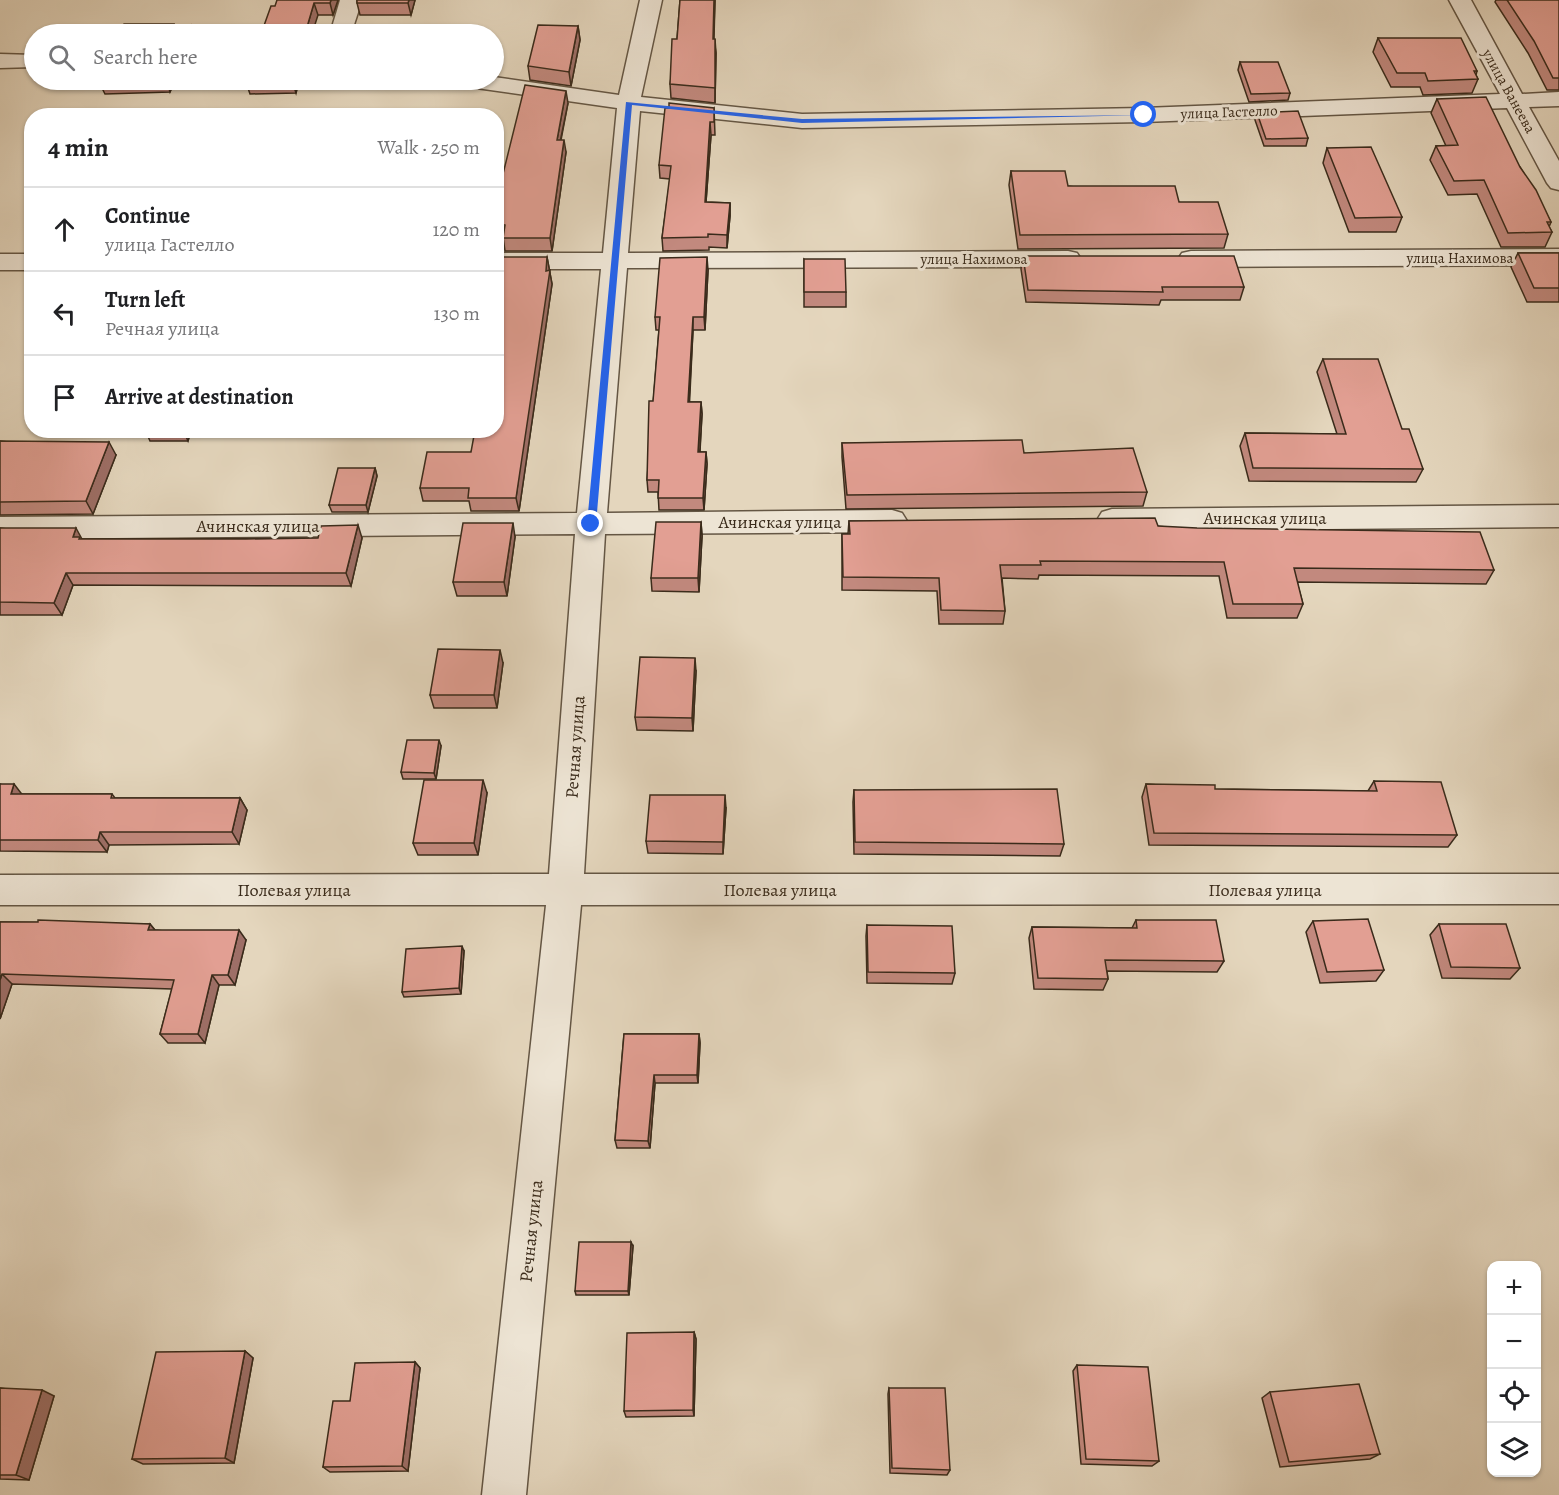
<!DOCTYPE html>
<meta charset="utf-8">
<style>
:root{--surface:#fff;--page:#f2f2f2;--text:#202124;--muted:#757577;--line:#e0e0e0}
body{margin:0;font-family:Alegreya,serif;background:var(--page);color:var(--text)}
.controls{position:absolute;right:18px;bottom:18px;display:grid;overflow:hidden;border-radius:12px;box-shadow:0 2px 4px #0004}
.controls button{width:54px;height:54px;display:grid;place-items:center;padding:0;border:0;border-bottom:2px solid var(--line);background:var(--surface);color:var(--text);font:30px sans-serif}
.stop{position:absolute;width:18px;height:18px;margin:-14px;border:4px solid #2563eb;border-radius:50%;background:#fff}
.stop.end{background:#2563eb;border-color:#fff;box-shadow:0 2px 6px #0008}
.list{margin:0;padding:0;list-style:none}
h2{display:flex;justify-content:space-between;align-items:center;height:78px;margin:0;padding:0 24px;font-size:26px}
h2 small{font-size:20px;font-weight:400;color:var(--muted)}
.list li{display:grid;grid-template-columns:39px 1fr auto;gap:18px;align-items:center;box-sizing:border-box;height:84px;padding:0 24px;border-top:2px solid var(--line)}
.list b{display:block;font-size:22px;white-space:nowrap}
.list p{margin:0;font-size:20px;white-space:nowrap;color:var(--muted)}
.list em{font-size:20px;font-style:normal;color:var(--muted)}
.icon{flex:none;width:33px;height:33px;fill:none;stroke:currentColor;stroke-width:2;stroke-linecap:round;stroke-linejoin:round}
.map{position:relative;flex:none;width:1559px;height:1495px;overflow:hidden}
.search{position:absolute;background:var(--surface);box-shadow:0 2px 4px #0004;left:24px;top:24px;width:480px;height:66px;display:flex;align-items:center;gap:15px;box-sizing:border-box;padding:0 21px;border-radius:33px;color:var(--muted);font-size:22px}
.panel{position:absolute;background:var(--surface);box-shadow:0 2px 4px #0004;left:24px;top:108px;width:480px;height:330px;border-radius:24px}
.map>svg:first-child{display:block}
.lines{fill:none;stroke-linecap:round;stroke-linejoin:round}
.minor-casing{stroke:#645644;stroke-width:3}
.minor{fill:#ede4d4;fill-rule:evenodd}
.wall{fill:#c2897e;stroke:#3a2b1b;stroke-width:1.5}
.shaded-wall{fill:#9e6f67;stroke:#3a2b1b;stroke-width:1.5}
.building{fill:#e29f93;stroke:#3a2b1b;stroke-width:1.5}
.route{fill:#2563eb}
.labels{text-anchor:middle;stroke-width:6;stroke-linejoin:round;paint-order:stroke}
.far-street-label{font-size:15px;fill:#3a2b1b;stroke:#ede4d4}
.street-label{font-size:18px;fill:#3a2b1b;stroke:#ede4d4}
</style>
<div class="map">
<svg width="1559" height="1495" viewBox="0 0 1559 1495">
<rect width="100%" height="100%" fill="#e4d6bd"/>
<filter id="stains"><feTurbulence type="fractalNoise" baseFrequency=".00333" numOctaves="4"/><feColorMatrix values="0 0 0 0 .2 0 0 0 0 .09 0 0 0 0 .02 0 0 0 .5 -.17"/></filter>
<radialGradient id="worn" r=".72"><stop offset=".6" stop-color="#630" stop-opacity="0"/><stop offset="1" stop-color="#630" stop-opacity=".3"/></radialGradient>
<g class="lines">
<!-- minor casing -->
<g class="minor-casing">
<g id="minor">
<path d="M340 0H362L351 34H330Z"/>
<path d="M640 0H662L641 97 802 114 1144 108 1500 94 1449 0H1471L1522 94 1559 92V106L1529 107 1559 161V190L1551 188 1547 183 1507 108 1144 122 802 128 640 111 628 253 1068 251 1077 253 1081 259 1077 265 1068 267 627 268 607 513 892 510 902 513 907 521 902 529 892 532 605 534 584 874H1559V904L581 905 526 1495H482L546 905H0V875L549 874 575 534 0 539V517L577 513 601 269H496V253H603L617 108 469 87 461 85 458 80H494V77L619 95Z"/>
<path d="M0 54 34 55V67L0 68Z"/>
<path d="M1559 249V265L1191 267 1182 265 1178 259 1182 253 1191 251Z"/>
<rect x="0" y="254" width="32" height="16"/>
<path d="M1559 505V527L1112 531 1102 528 1097 520 1102 512 1112 509Z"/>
</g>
</g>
<!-- minor -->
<use href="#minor" class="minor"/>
</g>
<!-- wall -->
<g class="wall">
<path d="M338 0 333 15H318L275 6Z"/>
<path d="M357 0H415L411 15H360L357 3Z"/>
<path d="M680 0H715L714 39 716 53 715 103 671 98 670 84 677 39Z"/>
<path d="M1496 0H1559V90H1547L1528 53 1495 2Z"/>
<path d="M578 26 580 40 571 86 530 80 528 66Z"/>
<path d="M1378 38 1477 71 1476 75 1478 79 1472 93 1423 95 1420 87H1391L1373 52Z"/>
<path d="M1240 62 1290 93 1288 100 1249 102 1238 70Z"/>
<path d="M102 80H175L170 92 105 94 100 84Z"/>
<path d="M247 80H299L296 93 250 94 246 82Z"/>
<path d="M1437 99 1520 167 1551 222 1549 227 1552 232 1545 247H1501L1477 194 1448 195 1430 160 1436 146H1446L1431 113Z"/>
<path d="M568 103 561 140 566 152 552 251H505L503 237 496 236V202Z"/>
<path d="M714 108 715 135H711L706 202 730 203V216L727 248 709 247V250L663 251 662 238 670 179 660 178 659 165Z"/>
<path d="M1257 113 1308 138 1306 146H1264L1255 120Z"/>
<path d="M1327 148 1402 217 1396 232H1349L1323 163Z"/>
<path d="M1011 171 1068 186 1179 202 1228 234 1224 248 1018 249 1009 185Z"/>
<path d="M1518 253H1559V302H1527L1511 267Z"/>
<path d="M1023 256 1244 287 1240 300H1161L1159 305 1026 302 1021 269Z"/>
<path d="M547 257 552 284 519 511H471L469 501H423L420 488 471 452Z"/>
<path d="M804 259 846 292V307H804Z"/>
<path d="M708 270 705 330H693L689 402H701L702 414 700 452H706L707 464 704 510H659L658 492H648L647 480 659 330H656L655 317Z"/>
<path d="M1323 359 1402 429 1423 469 1416 482 1249 481 1240 446 1245 433 1337 434 1317 372Z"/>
<path d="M191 430 188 441H150L147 434Z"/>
<path d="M0 441 116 455 93 514 0 515Z"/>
<path d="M842 443 1024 453 1147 492 1143 506 846 509 842 457Z"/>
<path d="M375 468 377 476 368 512H332L329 505Z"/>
<path d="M849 521 1158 526 1494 570 1486 584 1297 582 1303 604 1297 618H1227L1219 576 1039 575 1038 579 1002 578 1005 611 1003 624H939L937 591 842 590V534H848Z"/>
<path d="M701 522 702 536 699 592 652 591 651 578Z"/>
<path d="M0 528 83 539 362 538 351 586 73 585 62 615H0Z"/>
<path d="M515 537 507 596H457L453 582Z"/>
<path d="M503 663 497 708H434L430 695Z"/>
<path d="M696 671 693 731 637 730 635 717Z"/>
<path d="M441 746 436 779H403L401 772Z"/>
<path d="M1374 781 1457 835 1448 847 1149 845 1142 797 1146 784 1215 789 1368 791Z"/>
<path d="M0 784 22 794H112L115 798H240L247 810 239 844 109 845 107 852 0 851Z"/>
<path d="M854 790 1064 844 1060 856 854 854 853 802Z"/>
<path d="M487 793 478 855H418L413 843Z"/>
<path d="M726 808 723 854 648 853 646 841Z"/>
<path d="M1136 920 1224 961 1217 972 1107 971 1108 979 1103 990 1034 989 1029 938 1032 927 1132 928Z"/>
<path d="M1313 921 1384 970 1376 981 1320 983 1306 932Z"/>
<path d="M0 922 150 924 155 930 246 940 235 985H219L205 1043H168L160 1034 172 989 12 984 0 1019Z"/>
<path d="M1439 924 1520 968 1510 979 1442 978 1430 935Z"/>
<path d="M867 925 955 973 952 984 867 983 866 936Z"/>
<path d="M464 951 461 994 404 997 402 992Z"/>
<path d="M624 1034H699L700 1043 698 1083H655L650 1148H617L615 1140Z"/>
<path d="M633 1246 629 1295H576L575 1291Z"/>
<path d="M694 1332 696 1339 694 1416 626 1417 624 1411Z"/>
<path d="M245 1351 253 1358 234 1463 143 1464 132 1459Z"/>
<path d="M415 1362 420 1368 408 1471 330 1472 323 1467 350 1401Z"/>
<path d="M1077 1365 1159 1461 1152 1466 1081 1464 1073 1371Z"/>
<path d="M0 1388 54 1396 29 1480 0 1479Z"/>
<path d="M889 1388 950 1470 947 1475 890 1473 888 1394Z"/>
<path d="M1270 1392 1380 1454 1370 1459 1280 1467 1262 1398Z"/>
</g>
<!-- shaded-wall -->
<g class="shaded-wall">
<path d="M331 0H338L333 15 330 3Z"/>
<path d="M409 0H415L411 15 408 3Z"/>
<path d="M714 0H715L713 53V39Z"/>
<path d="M314 3 318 15 312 34H305Z"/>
<path d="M191 26 193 34H188Z"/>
<path d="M578 26 580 40 571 86 569 72Z"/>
<path d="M715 39 716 53 715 103Z"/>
<path d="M170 80H175L170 92 168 85Z"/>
<path d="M292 80H299L296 93Z"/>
<path d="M566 91 568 103 558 152 557 140Z"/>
<path d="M710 122 711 135 705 215V202Z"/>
<path d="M564 140 566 152 552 251 550 238Z"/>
<path d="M730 203V216L727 248V235Z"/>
<path d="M547 257 552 284 519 511 516 498Z"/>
<path d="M707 257 708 270 705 330 704 317Z"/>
<path d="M693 317V330L689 414 688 402Z"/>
<path d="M701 402 702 414 699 464 698 452Z"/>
<path d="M186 430H191L188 441 185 434Z"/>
<path d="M109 442 116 455 93 514 86 501Z"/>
<path d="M706 452 707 464 704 510 703 498Z"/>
<path d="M375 468 377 476 368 512 366 505Z"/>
<path d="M701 522 702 536 699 592 698 578Z"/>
<path d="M513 523 515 537 507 596 504 582Z"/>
<path d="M358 525 362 538 351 586 346 573Z"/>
<path d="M76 528 83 541 73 537Z"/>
<path d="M66 573 73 585 62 615 54 603Z"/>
<path d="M500 650 503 663 497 708 494 695Z"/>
<path d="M695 658 696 671 693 731 692 718Z"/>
<path d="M439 740 441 746 436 779 434 773Z"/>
<path d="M483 780 487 793 478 855 474 843Z"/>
<path d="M14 784 24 797 11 794Z"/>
<path d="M725 795 726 808 723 854V842Z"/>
<path d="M240 798 247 810 239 844 232 832Z"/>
<path d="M100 832 109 845 107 852 98 840Z"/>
<path d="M150 924 158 934 148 930Z"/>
<path d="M239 930 246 940 235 985 228 975Z"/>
<path d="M462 946 464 951 461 994 459 988Z"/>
<path d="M2 974 12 984 0 1019V980Z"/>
<path d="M212 975 219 985 205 1043 198 1034Z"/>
<path d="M699 1034 700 1043 698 1083 697 1075Z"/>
<path d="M654 1075 655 1083 650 1148 648 1141Z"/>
<path d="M631 1242 633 1246 629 1295 628 1291Z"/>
<path d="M694 1332 696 1339 694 1416 693 1410Z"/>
<path d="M245 1351 253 1358 234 1463 225 1458Z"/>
<path d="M415 1362 420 1368 408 1471 402 1466Z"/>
<path d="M42 1390 54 1396 29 1480 16 1475Z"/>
</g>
<!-- building -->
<g class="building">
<path d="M277 0H331L330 3H314L305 34H261L271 6H275Z"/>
<path d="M357 0H409L408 3H357Z"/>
<path d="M680 0H714L713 39H715V88L670 84 672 39H677Z"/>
<path d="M1507 0H1559V78H1553L1534 41Z"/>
<path d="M124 24H174L173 27 191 26 188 34H120Z"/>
<path d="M538 25 578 26 569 72 528 66Z"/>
<path d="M1378 38H1461L1477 71H1474L1478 79 1428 81 1425 73H1397Z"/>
<path d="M1240 62H1278L1290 93 1251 94Z"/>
<path d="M102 80H170L168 85 102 87 103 83 100 84Z"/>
<path d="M247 80H292L246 82Z"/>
<path d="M525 85 566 91 557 140H564L550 238H503L505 225 496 223V202Z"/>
<path d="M1486 97 1520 167 1536 190 1551 222H1547L1552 232 1508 233 1484 180 1454 181 1436 146 1458 145 1437 99Z"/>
<path d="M669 103 714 108V122H710L705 202 730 203 727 235 708 234V237L662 238 671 166 659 165 665 108H669Z"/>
<path d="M1298 111 1308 138 1266 139 1257 113Z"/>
<path d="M1371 147 1402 217 1355 218 1327 148Z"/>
<path d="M1011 171H1065L1068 186H1175L1179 202H1218L1228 234 1020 235Z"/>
<path d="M1518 253H1559V288H1534Z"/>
<path d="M1023 256H1234L1244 287H1162L1163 292 1028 290Z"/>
<path d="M499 257H547L546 271 550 270 516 498H468L469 488H420L427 452H471L475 430H496V273Z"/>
<path d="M707 257 704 317H693L688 402H701L698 452H706L703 498H658L659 480H647L649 401H653L660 317H655L660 258Z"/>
<path d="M804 259H845L846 292H804Z"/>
<path d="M1323 359H1378L1402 429H1409L1423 469 1253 468 1245 433 1346 434Z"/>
<path d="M148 430H186L185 434H147Z"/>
<path d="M1022 440 1024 453 1133 448 1147 492 847 495 842 443Z"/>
<path d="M0 441 109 442 86 501 0 502Z"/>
<path d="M338 468H375L366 505H329Z"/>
<path d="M1155 518 1158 526 1197 528 1480 532 1494 570 1294 568 1303 604H1233L1224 562 1040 561 1041 565H1000L1005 611 941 610 939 578 843 577 842 534H850L849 521Z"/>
<path d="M656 522H701L698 578H651Z"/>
<path d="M463 523H513L504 582H453Z"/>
<path d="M358 525 346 573H66L54 603 0 602V528H76L73 537H80L79 539H246L318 538 321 526Z"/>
<path d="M438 649 500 650 494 695H430Z"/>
<path d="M640 657 695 658 692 718 635 717Z"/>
<path d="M407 740H439L434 773 401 772Z"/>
<path d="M424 780H483L474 843H413Z"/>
<path d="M1374 781 1441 782 1457 835 1154 833 1146 784 1215 785V789L1377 791Z"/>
<path d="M0 784H14L11 794H112L111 798H240L232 832H100L98 840H0Z"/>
<path d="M1057 789 1064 844 855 842 854 790Z"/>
<path d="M650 795H725L723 842 646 841Z"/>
<path d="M1368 919 1384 970 1327 972 1313 921Z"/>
<path d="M38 920 150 924 148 930H239L228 975H212L198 1034H160L174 980 2 974 0 980V922H38Z"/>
<path d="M1136 920H1216L1224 961 1105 960 1108 979 1038 978 1032 927 1137 928Z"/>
<path d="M1439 924H1506L1520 968 1451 967Z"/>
<path d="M867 925 952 926 955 973 868 972Z"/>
<path d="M462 946 459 988 402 992 406 949Z"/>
<path d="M624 1034H699L697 1075H654L648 1141 615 1140Z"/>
<path d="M579 1242H631L628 1291H575Z"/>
<path d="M694 1332 693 1410 624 1411 627 1333Z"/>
<path d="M245 1351 225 1458 132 1459 156 1352Z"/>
<path d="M415 1362 402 1466 323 1467 333 1401H350L355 1363Z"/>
<path d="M1077 1365 1148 1367 1159 1461 1086 1459Z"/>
<path d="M1359 1384 1380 1454 1289 1462 1270 1392Z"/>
<path d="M0 1388 42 1390 16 1475H0Z"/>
<path d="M889 1388H945L950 1470 892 1468Z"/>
</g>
<!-- route -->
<path class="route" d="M626 102 802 119 1148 115 802 123 632 105 596 524 591 527 587 524Z"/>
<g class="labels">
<!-- far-street labels -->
<g class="far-street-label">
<text transform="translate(1509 91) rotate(61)" y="5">улица Ванеева</text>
<text transform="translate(1229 112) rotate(-2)" y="5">улица Гастелло</text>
<text x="1460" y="263">улица Нахимова</text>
<text x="974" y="264">улица Нахимова</text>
</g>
<!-- street labels -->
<g class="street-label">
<text x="1265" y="524">Ачинская улица</text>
<text x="780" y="528">Ачинская улица</text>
<text x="258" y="532">Ачинская улица</text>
<text transform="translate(575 747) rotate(-86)" y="6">Речная улица</text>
<text x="294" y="896">Полевая улица</text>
<text x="780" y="896">Полевая улица</text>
<text x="1265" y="896">Полевая улица</text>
<text transform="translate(531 1231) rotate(-84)" y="6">Речная улица</text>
</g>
</g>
<rect width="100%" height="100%" filter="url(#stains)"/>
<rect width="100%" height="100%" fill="url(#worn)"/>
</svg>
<div class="controls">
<button>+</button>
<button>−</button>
<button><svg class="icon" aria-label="locate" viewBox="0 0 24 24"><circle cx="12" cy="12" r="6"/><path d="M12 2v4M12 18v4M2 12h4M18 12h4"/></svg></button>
<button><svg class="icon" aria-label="layers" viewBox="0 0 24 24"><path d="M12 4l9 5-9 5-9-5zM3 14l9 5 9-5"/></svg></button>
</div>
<div class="stop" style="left:1144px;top:115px"></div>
<div class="stop end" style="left:591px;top:524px"></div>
<div class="search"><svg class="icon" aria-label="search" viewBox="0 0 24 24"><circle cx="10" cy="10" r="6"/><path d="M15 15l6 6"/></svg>Search here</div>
<section class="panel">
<h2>4 min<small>Walk · 250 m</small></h2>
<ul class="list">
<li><svg class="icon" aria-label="ahead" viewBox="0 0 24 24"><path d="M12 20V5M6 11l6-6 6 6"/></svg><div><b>Continue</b><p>улица Гастелло</p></div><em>120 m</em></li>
<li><svg class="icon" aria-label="left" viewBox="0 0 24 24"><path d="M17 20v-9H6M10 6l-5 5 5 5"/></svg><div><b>Turn left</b><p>Речная улица</p></div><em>130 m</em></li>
<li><svg class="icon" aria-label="arrive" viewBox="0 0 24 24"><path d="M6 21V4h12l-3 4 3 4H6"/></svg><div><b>Arrive at destination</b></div></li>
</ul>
</section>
</div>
